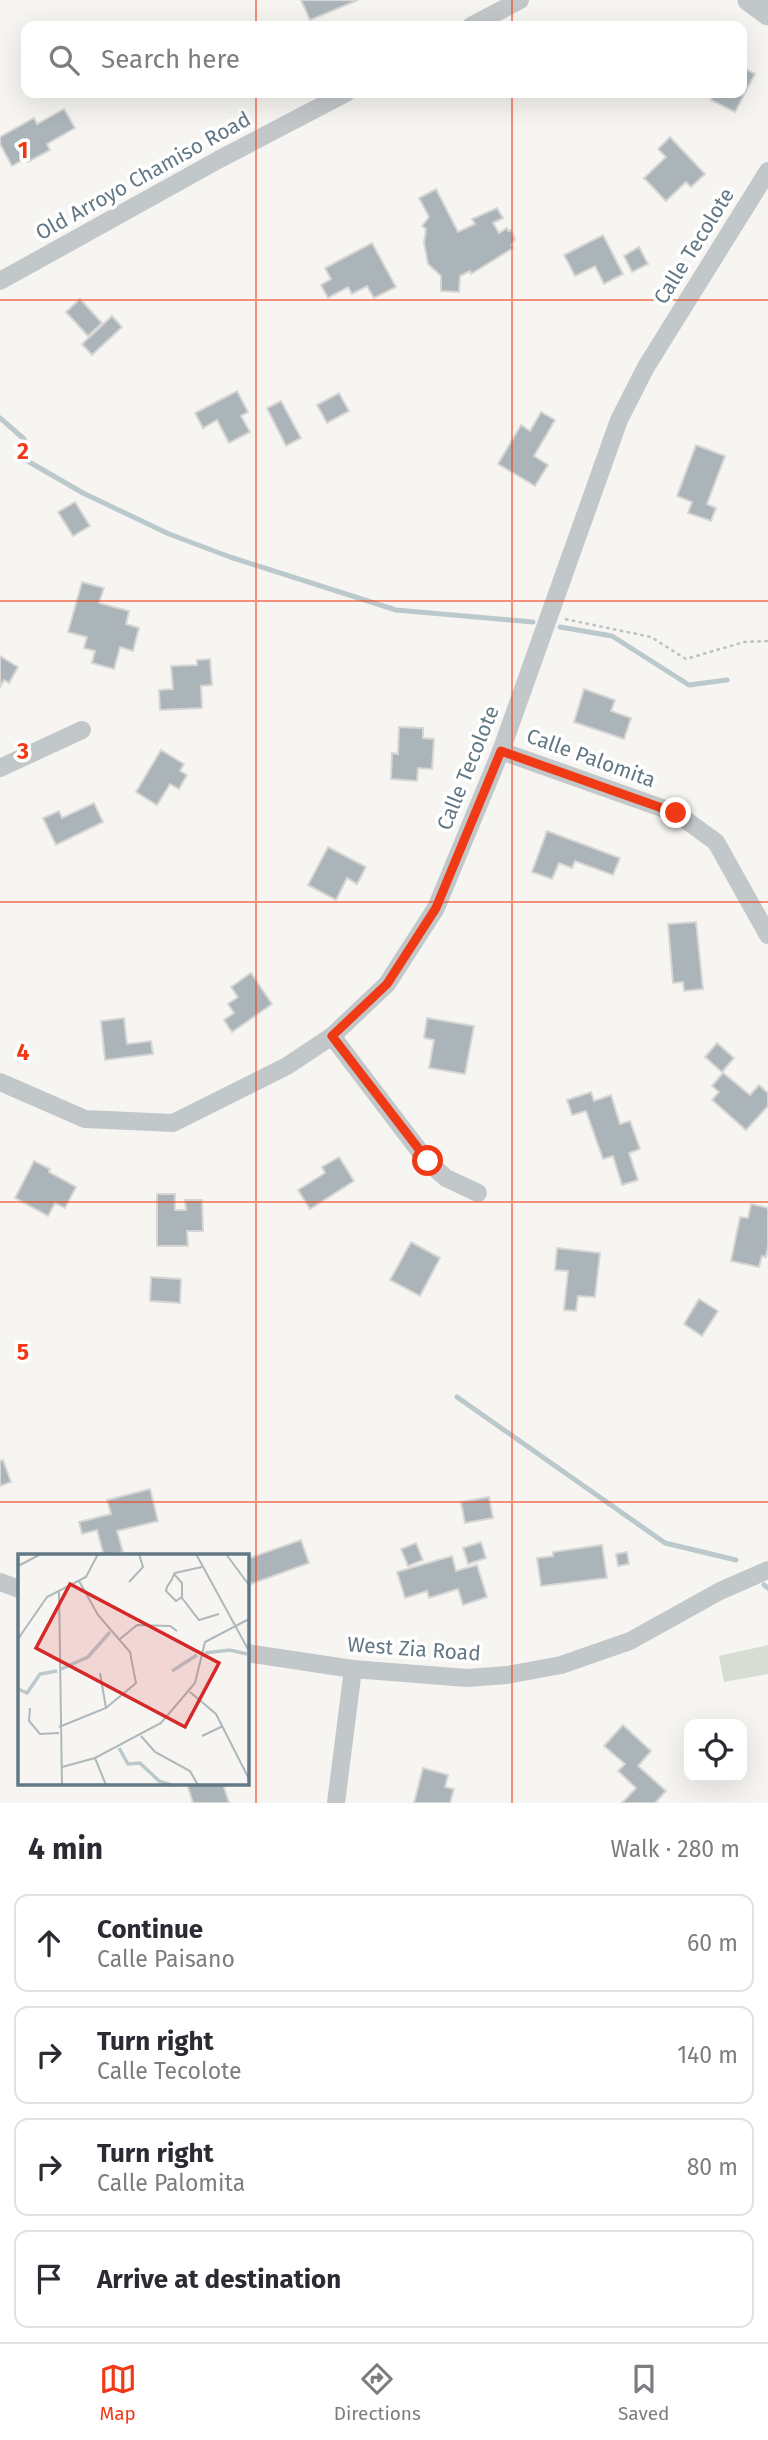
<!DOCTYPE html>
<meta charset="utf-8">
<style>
:root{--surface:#fff;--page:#f7f7f7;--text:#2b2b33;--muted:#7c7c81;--line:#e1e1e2;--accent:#f03a16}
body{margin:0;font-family:"Fira Sans",sans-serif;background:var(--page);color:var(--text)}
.controls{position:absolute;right:21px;bottom:21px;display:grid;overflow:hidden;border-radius:14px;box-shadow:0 7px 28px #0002}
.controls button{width:63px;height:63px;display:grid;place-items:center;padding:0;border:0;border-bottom:2px solid var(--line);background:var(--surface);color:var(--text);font:35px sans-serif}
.stop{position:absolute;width:21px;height:21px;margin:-16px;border:5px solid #f03a16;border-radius:50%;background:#fff}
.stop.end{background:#f03a16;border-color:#fff;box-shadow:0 2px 7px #0008}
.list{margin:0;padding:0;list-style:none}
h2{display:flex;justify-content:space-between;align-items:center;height:91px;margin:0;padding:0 28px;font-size:30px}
h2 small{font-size:23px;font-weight:400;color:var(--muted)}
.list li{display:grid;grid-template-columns:46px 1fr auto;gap:21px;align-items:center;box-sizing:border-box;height:98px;margin:0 14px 14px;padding:0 14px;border:2px solid var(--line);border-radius:14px}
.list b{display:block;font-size:26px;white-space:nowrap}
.list p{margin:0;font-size:23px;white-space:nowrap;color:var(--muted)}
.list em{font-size:23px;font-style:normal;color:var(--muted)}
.icon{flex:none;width:38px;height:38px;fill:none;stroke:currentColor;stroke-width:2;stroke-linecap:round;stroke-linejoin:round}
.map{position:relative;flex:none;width:768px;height:1803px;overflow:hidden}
.search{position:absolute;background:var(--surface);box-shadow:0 7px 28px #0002;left:21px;right:21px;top:21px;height:77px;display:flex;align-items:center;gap:18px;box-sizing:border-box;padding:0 24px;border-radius:14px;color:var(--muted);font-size:26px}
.sheet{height:539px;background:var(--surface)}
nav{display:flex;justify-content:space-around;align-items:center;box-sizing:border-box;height:98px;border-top:2px solid var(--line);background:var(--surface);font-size:19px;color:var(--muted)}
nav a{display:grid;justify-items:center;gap:4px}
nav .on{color:var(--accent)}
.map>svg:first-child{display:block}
.green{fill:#d7ddd2}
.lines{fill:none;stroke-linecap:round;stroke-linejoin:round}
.stream{stroke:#bbc9cd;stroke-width:5}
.building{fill:#abb5b9;stroke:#d7d6d4;stroke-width:2}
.path{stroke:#bec0c2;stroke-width:2.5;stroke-dasharray:3.5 3.5;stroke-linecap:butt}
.minor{stroke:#c2c7ca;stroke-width:18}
.tertiary{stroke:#c2c7ca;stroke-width:23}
.route{stroke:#f03a16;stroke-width:9}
.grid{fill:none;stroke:#f03a16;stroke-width:2;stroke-opacity:0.55}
.labels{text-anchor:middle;stroke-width:7;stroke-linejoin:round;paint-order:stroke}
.street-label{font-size:21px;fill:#627885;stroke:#fff}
.inset-river{fill:none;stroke:#bbc9cd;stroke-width:3.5}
.inset-road{fill:none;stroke:#aeb8bc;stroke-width:2}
.view{fill:#d62828;fill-opacity:0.15;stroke:#d62828;stroke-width:3.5}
.inset-edge{fill:none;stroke:#627885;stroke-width:3.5}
.grid-label{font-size:23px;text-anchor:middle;font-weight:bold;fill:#f03a16;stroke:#fff;stroke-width:7;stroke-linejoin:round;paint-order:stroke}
</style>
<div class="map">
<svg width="768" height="1803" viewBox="0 0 768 1803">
<rect width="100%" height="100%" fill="#f6f5f1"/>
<!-- green -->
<path class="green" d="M768 1645V1674L724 1682 719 1656Z"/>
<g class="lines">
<!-- stream -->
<g class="stream">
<path d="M0 418 24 439V459L83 493 169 534 230 557 396 610 533 622"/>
<path d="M560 627 612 636 689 685 727 680"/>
<path d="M457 1397 665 1543 736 1560"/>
<path d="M764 1585 768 1588"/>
</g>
</g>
<!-- building -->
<g class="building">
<path d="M301 0H358L310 20Z"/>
<path d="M742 67 755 74 735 112 711 100 713 96 706 93H742Z"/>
<path d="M64 109 75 128 47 144 50 150 28 162 26 158 12 166 0 144V137L34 118 37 124Z"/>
<path d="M670 137 705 174 691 187 686 182 666 201 644 178 666 157 658 149Z"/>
<path d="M436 189 458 232 475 224 472 219 497 208 503 218 493 223 499 233 507 228 508 231 511 230 515 239 511 245 513 248 471 274 470 271 460 276 459 292 441 291V276L428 264 424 243 426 229 422 226 429 217 419 198Z"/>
<path d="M603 235 623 274 604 284 595 266 575 276 564 255Z"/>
<path d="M372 243 396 287 374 298 367 286 352 294 348 287 328 298 321 285 331 279 325 268Z"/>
<path d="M639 247 648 264 632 272 624 256Z"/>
<path d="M80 299 102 323 88 336 66 312Z"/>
<path d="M112 316 122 327 92 355 82 344Z"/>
<path d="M237 391 248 412 241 416 250 432 229 443 217 420 203 428 195 413Z"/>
<path d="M339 393 349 411 327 423 317 405Z"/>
<path d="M281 401 301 438 286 446 267 408Z"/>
<path d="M541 412 555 420 534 456 548 465 535 486 498 464 521 425 530 431Z"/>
<path d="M696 445 725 456 707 504 716 508 711 521 688 513 692 502 677 496Z"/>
<path d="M75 502 90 526 73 536 58 512Z"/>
<path d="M82 582 104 588 99 603 129 611 126 624 139 628 133 651 120 647 114 669 92 663 95 651 84 648 87 637 68 632Z"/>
<path d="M0 656 18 667 9 683 4 680 0 687Z"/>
<path d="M210 659 212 685 201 686 202 708 160 710 159 690 173 689 171 666 197 665V660Z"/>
<path d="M584 689 615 700 611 711 631 718 624 739 574 722Z"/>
<path d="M399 727 423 728V738L434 739 432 769 418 768 417 781 391 779 392 753 398 754Z"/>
<path d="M161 750 184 764 180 771 187 775 179 789 170 784 157 805 136 792Z"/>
<path d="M94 803 103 822 56 845 43 818 59 811 62 818Z"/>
<path d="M547 831 620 858 613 875 575 861 572 868 559 863 552 879 532 872Z"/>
<path d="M328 847 366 867 357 884 347 878 336 900 308 885Z"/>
<path d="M696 922 703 989 684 991 683 982 673 983 668 924Z"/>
<path d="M251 973 272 1004 232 1032 224 1020 234 1013 228 1004 238 997 231 987Z"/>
<path d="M124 1018 127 1044 151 1041 153 1054 105 1060 101 1021Z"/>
<path d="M427 1018 474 1026 465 1074 429 1068 434 1040 424 1038Z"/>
<path d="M717 1043 734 1058 722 1072 750 1095 759 1085 768 1093V1106L746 1130 712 1100 719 1092 712 1086 723 1073 705 1057Z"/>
<path d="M591 1092 594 1101 611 1095 620 1124 630 1121 640 1149 629 1153 638 1180 622 1185 613 1156 603 1159 586 1111 572 1115 567 1100Z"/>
<path d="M339 1157 354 1181 310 1209 298 1190 325 1173 322 1167Z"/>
<path d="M34 1161 50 1169 49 1172 76 1187 65 1208 55 1203 48 1216 15 1198Z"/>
<path d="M157 1194H175V1210H186L185 1200H202L203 1231H187L188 1246H157Z"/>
<path d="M751 1204 768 1208V1245L766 1257 762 1256 759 1267 731 1261 740 1217 748 1218Z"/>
<path d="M411 1242 440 1258 420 1296 390 1280Z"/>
<path d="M557 1248 600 1253 595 1297 578 1296 576 1311 564 1310 568 1271 555 1270Z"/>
<path d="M151 1277 181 1279 180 1303 150 1301Z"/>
<path d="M699 1299 718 1311 702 1336 684 1324Z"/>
<path d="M3 1460 11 1482 0 1486V1461Z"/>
<path d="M150 1489 158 1521 117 1531 123 1552 104 1556 97 1530 82 1534 79 1522 111 1514 107 1500Z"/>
<path d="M489 1497 493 1518 465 1523 461 1502Z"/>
<path d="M301 1540 309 1563 251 1584 247 1571V1559Z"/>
<path d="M481 1542 486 1558 468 1564 463 1548Z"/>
<path d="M416 1543 423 1560 408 1566 401 1549Z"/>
<path d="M602 1545 607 1578 541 1586 537 1558 553 1556V1552Z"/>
<path d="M627 1552 629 1564 618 1566 616 1554Z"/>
<path d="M452 1556 456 1571 477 1565 487 1597 463 1605 458 1589 429 1598 427 1591 405 1598 397 1572Z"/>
<path d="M623 1725 651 1751 638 1766 666 1791 655 1803H622L636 1788 618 1771 625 1764 604 1746Z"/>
<path d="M423 1768 448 1775 445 1787 454 1789 450 1803H414Z"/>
<path d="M187 1784H223L229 1803H193Z"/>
</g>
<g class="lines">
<!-- path -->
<path class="path" d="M565 619 651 637 686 659 744 642 768 641"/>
<!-- minor -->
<g class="minor">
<path d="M471 26 520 0"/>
<path d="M0 281 218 160 346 93"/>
<path d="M501 751 676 813 716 842 768 935"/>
<path d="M0 768 82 730"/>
<path d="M332 1036 427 1161 446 1178 478 1193"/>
<path d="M0 1082 85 1119 173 1123 287 1066 332 1036 387 984 436 908 501 751 619 420 646 367 768 171"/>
<path d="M0 1582 19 1589"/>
<path d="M247 1653 353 1669 467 1678 507 1675 561 1665 630 1641 720 1591 768 1570"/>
<path d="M336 1803 353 1669"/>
</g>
<!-- tertiary -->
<path class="tertiary" d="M749 0 768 14"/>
</g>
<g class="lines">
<!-- route -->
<path class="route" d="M428 1161 332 1036 387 984 436 908 501 751 676 813"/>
</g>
<!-- grid -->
<path class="grid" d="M256 0V26M512 0V26M256 93V1803M512 93V1803M0 300H768M0 601H768M0 902H768M0 1202H768M0 1502H768"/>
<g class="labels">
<!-- street labels -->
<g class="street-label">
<text transform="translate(143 176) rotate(-29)" y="7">Old Arroyo Chamiso Road</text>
<text transform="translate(694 246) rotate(-58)" y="7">Calle Tecolote</text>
<text transform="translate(591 758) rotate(20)" y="7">Calle Palomita</text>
<text transform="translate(468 768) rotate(-68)" y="7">Calle Tecolote</text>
<text transform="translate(414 1649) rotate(4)" y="7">West Zia Road</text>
</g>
</g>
<!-- overview -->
<g transform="translate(18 1554)">
<rect width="231" height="231" fill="#f6f5f1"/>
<path class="inset-river" d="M187 99 212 96 229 100M43 115 70 103 92 78M154 117 179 101M0 135 9 139 22 120 39 117M101 194 110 210 122 209 141 227 153 231"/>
<path class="inset-road" d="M178 0 231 97M208 0 231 31M0 12 23 0M156 20 164 29V43L158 47 148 37 149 33 154 25 156 20 157 19 184 13M111 28 125 13 121 0M41 36 44 231M164 44 181 66 201 60M0 85 29 43 68 23 80 0M102 85 119 71 152 72 159 77M82 119 88 154M172 138 198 160 231 225M12 154 11 167 22 180 41 179M41 173 88 154 118 129 112 98 80 61 61 27M123 182 137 198 172 217 180 231M184 182 205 172M77 204 88 231M44 213 77 204 143 169 177 129 187 88 231 65"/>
<path class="view" d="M52 30 201 109 167 173 18 94Z"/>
<rect width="231" height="231" class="inset-edge"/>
</g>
<g class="grid-label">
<text x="23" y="158">1</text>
<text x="23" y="459">2</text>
<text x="23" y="759">3</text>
<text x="23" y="1060">4</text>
<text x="23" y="1360">5</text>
</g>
</svg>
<div class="controls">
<button><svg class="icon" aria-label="locate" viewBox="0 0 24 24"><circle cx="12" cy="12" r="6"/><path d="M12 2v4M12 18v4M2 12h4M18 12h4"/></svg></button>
</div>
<div class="stop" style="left:428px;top:1161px"></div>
<div class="stop end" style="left:676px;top:813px"></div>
<div class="search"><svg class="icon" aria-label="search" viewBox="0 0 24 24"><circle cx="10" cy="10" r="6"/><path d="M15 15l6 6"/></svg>Search here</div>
</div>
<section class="sheet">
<h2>4 min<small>Walk · 280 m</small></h2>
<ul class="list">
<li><svg class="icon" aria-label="ahead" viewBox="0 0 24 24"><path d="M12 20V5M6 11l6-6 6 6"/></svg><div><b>Continue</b><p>Calle Paisano</p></div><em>60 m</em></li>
<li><svg class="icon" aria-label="right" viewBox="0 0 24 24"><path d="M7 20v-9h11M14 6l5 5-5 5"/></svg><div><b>Turn right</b><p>Calle Tecolote</p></div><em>140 m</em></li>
<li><svg class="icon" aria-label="right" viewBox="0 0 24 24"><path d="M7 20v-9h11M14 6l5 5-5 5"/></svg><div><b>Turn right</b><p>Calle Palomita</p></div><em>80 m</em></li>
<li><svg class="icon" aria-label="arrive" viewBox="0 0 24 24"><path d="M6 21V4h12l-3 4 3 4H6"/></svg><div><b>Arrive at destination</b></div></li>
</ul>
</section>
<nav>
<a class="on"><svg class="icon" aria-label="map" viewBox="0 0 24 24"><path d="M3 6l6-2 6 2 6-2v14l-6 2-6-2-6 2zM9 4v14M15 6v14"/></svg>Map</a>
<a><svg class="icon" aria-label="directions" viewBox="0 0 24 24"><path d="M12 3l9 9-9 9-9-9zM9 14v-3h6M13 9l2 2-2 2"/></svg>Directions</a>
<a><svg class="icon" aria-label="saved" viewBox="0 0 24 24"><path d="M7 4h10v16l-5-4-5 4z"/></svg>Saved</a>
</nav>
